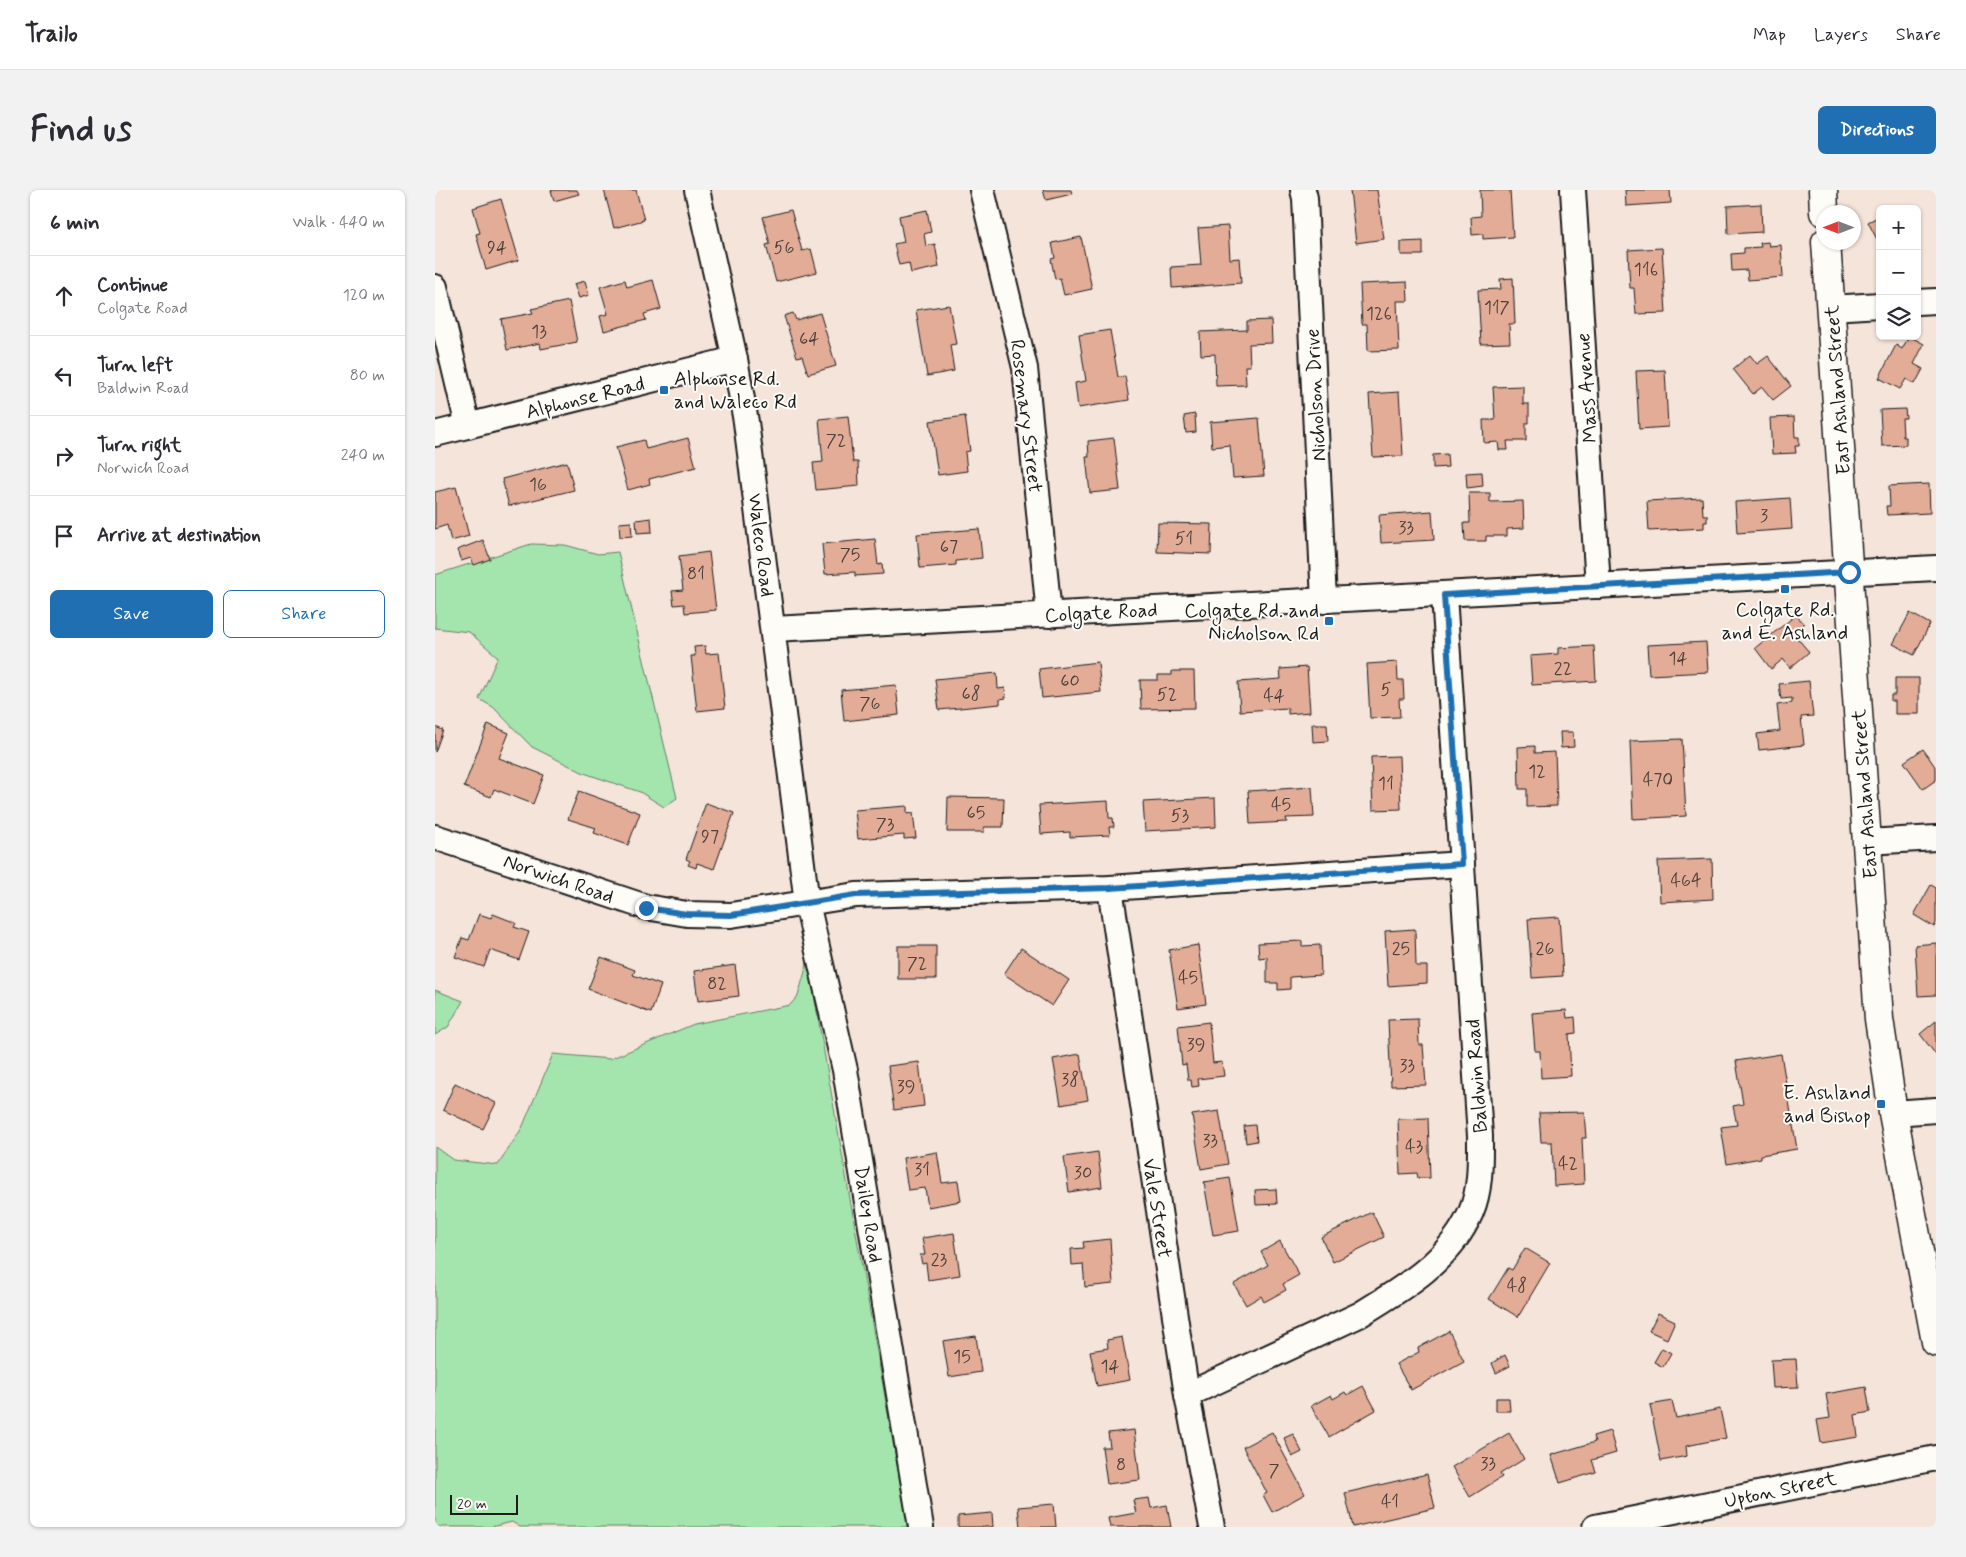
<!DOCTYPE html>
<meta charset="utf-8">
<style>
:root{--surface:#fff;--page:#f2f2f3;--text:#2b2b33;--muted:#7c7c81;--line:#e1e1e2;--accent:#1f6fb2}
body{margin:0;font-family:Mynerve,sans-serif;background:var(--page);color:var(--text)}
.controls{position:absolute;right:15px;top:15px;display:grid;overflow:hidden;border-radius:8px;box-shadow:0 1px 4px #0004}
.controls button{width:45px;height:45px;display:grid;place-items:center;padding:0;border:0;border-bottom:1px solid var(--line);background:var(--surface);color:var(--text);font:25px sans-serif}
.compass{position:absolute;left:1381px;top:15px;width:45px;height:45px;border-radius:50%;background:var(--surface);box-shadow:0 1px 4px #0004;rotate:270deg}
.scale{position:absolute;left:15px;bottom:12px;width:68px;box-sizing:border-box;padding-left:5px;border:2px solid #1c1c1c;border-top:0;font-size:14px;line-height:18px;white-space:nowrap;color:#1c1c1c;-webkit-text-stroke:4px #fdfcf7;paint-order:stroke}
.stop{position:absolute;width:15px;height:15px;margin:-11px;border:4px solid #1f6fb2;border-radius:50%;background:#fff}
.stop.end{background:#1f6fb2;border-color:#fff;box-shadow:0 1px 5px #0008}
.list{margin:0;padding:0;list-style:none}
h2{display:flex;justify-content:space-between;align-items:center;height:65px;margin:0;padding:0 20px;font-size:21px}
h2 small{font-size:16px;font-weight:400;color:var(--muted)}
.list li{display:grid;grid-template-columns:32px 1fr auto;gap:15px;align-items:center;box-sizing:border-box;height:80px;padding:0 20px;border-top:1px solid var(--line)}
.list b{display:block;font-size:19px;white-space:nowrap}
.list p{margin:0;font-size:16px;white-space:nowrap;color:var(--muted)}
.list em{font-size:16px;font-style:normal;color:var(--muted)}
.actions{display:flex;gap:10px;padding:15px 20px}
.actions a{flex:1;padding:11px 0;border:1px solid var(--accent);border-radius:8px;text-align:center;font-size:18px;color:var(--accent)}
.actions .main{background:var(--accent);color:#fff}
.icon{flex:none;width:28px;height:28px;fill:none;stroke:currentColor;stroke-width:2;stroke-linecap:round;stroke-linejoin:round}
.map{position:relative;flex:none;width:1501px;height:1337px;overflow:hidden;border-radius:8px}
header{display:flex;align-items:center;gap:30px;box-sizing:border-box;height:70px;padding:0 25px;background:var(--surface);border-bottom:1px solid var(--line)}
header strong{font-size:24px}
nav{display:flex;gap:28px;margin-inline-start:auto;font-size:18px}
.intro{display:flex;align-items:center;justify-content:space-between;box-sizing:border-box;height:120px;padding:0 30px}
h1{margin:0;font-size:35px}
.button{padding:12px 22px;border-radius:8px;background:var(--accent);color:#fff;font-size:18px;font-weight:700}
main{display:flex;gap:30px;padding:0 30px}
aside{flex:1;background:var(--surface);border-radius:8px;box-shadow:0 1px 4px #0004}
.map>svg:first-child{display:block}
.green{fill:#a4e4ad;stroke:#608064}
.building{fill:#e2ac97;stroke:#1c1c1c}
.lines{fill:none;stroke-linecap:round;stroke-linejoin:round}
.street-casing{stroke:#1c1c1c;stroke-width:28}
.secondary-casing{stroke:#1c1c1c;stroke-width:31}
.street{stroke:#fdfcf7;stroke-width:24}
.secondary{stroke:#fdfcf7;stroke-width:28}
.route{stroke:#1f6fb2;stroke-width:6}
.poi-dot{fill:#1f6fb2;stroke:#fdfcf7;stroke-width:2}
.labels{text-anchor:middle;stroke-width:4;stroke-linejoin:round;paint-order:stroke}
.number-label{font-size:18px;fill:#4e403b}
.poi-label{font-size:20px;fill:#1c1c1c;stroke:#fdfcf7;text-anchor:end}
.street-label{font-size:20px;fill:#1c1c1c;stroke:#fdfcf7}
</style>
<header>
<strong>Trailo</strong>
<nav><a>Map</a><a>Layers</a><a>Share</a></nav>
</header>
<div class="intro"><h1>Find us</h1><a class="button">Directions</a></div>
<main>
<aside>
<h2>6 min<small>Walk · 440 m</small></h2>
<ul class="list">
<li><svg class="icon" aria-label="ahead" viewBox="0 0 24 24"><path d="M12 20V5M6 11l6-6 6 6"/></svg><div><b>Continue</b><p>Colgate Road</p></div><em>120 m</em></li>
<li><svg class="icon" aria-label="left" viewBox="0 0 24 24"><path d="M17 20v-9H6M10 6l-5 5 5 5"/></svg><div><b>Turn left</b><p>Baldwin Road</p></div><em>80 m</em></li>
<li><svg class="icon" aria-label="right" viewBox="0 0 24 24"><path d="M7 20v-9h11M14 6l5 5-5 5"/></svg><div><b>Turn right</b><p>Norwich Road</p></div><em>240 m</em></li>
<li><svg class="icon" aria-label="arrive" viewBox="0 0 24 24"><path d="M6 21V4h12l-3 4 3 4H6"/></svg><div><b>Arrive at destination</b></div></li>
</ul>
<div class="actions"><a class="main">Save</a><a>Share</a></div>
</aside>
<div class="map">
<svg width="1501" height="1337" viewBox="0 0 1501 1337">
<rect width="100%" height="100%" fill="#f5e4da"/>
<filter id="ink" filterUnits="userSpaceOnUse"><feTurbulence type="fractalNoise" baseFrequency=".02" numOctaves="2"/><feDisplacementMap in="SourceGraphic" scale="10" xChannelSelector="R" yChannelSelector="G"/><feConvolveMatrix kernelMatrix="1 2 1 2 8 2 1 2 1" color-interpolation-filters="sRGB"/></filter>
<g filter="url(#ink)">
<!-- green -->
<g class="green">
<path d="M96 354 130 355 163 364 183 362 242 608 229 617 205 602 149 583 97 557 58 517 44 509 63 467 34 442 0 438V385Z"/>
<path d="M373 771 473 1337H85L77 1332 56 1337H0V957L18 970 63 975 87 938 118 864 175 869 259 834 355 815 363 806Z"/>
<path d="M0 800 28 811 13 837 0 845Z"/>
</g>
<!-- building -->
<g class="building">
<path d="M116 0H142L144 4 119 11Z"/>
<path d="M169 0H201L209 30 179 38Z"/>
<path d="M608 0H636L637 4 611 10Z"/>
<path d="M915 0H942L949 49 921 53Z"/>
<path d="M1045 0H1075L1078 47 1048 49V44L1037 45 1036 27 1046 26Z"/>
<path d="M1190 0H1235L1236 13 1191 16Z"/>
<path d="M66 9 84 70 51 80 41 44 45 43 38 18Z"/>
<path d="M1326 14 1327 42 1293 44 1292 16Z"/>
<path d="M356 20 367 61 376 59 382 82 341 92 331 55 335 54 328 27Z"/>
<path d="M492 20 496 42 489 44 491 56 500 54 504 77 476 83 474 73 464 75 459 54 469 52 464 26Z"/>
<path d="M1445 26V55L1433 32Z"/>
<path d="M793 36 795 69 804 68 806 93 737 98 736 77 766 75 763 38Z"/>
<path d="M646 47 657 99 629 105 625 88 620 89 616 69 620 68 617 53Z"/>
<path d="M988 51V65H966V52Z"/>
<path d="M1333 52 1334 56 1346 55 1348 87 1313 90 1312 80 1297 81 1296 64 1309 63V58L1326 57 1325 53Z"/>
<path d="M1227 58 1231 123 1201 124 1199 98H1195L1193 60Z"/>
<path d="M1078 88 1080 134H1074L1075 153 1046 154 1043 100 1066 99 1065 89Z"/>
<path d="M190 90 192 97 218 90 226 119 209 124 211 130 169 141 165 126 173 124 165 97Z"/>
<path d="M150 91 154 105 144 108 139 94Z"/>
<path d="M972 92 973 111H962L964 160 933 161 932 134H927L925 94Z"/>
<path d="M134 111 142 152 106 159 105 153 72 160 66 129 98 123 96 119Z"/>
<path d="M514 115 521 154 515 155 519 181 492 186 481 120Z"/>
<path d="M358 123 361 130 385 123 401 176 373 184 367 166 362 167 349 126Z"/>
<path d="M836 130 837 153 814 154 815 176H810L811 195 781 196 780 164 766 165 765 142 812 140V131Z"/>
<path d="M675 140 683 187 690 186 694 210 643 218 640 193 651 191 644 145Z"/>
<path d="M1474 146 1489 154 1479 174 1488 179 1480 194 1471 189 1465 199 1444 188 1461 155 1467 159Z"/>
<path d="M1315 165 1322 174 1333 166 1356 196 1338 210 1327 197 1318 204 1298 179Z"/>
<path d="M1230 180 1233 237 1204 239 1201 181Z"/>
<path d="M1088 196V214H1094V233H1091V251H1072L1073 260H1064L1063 252 1049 253 1048 230H1060L1058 197Z"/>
<path d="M964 202 968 266 938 267 934 204Z"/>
<path d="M1470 219 1471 228H1467L1468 247H1471V255L1447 256 1445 220Z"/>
<path d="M760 224 761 242 751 243 749 226Z"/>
<path d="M413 226 418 272H423L424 296 381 300 378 273 388 272 384 229Z"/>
<path d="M530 226 535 261 530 262 532 281 503 285 495 231Z"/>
<path d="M1359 227 1360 247H1364V256H1360L1361 263 1337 264 1335 228Z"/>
<path d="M824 228 829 286 798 288 795 255 777 257 775 232Z"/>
<path d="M253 248 261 277 214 289 215 294 193 300 181 257 209 250 211 259Z"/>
<path d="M679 248 685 300 655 303 651 267H654L653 251Z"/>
<path d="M1012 264 1013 277 998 278V265Z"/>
<path d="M132 272 139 300 74 316 67 289Z"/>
<path d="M1047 282 1048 296 1032 298 1031 283Z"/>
<path d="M1494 294 1495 323 1452 325 1451 316H1455L1454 296Z"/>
<path d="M21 297 34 346 16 351 12 335 0 339V302Z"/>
<path d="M1034 303H1055V312L1088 311 1089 338 1072 339V346H1051V351H1030L1029 333H1035Z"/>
<path d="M1267 308 1268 325H1272V332H1269V338L1214 341 1212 311Z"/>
<path d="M1355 308 1357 339 1302 343 1300 312Z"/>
<path d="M997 321 999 350 946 353 944 325Z"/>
<path d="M216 328 217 342 202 343 201 330Z"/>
<path d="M196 332 197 346 185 347 184 333Z"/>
<path d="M723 333 777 334 776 364 722 362Z"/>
<path d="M544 339 547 368 521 371V375L485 378 482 344Z"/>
<path d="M440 349 443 375 447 374 448 384 420 386V382L390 384 387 354Z"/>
<path d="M48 350 55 369 39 375 36 368 26 371 22 360Z"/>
<path d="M274 362 281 420 250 423 249 414 239 415 237 401 248 400 244 366Z"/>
<path d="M1475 423 1495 434 1479 465 1458 454Z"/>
<path d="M1361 425 1369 434 1358 443 1374 462 1355 478 1348 469 1336 479 1320 458Z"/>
<path d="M1271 452 1273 482 1214 485 1212 455Z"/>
<path d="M270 456 271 464 284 463 290 518 262 521 256 466H260L259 457Z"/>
<path d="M1159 456 1161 491 1097 495 1095 466 1123 464V458Z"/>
<path d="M663 472 666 502 607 508 604 479Z"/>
<path d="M962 472 963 490H968L969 509H964L965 527 935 528 932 474Z"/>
<path d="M872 477 875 522 853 524V518L805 521 803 492 846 489 845 479Z"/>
<path d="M737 481H759L760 518 706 519 705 490H723V485H737Z"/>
<path d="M562 483 563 499 570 498 571 508 565 509V514L504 520 500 489Z"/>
<path d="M1460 488H1484V524H1460V511H1456V505H1460Z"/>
<path d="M1374 491 1378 526 1366 527 1369 555 1324 560 1322 544 1345 541 1342 515 1357 513V508L1346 509 1344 494Z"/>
<path d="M461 495 464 525 409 531 406 500Z"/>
<path d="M53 534 74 543 64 568 109 585 98 614 59 599 56 607 29 597Z"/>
<path d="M877 534H892L893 551 878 552Z"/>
<path d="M0 537 8 540 0 562Z"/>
<path d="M1125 542H1138L1139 557 1126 558Z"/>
<path d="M1247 549 1251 626 1198 629 1195 551Z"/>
<path d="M1100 556V563L1120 562 1122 616 1092 617V599H1084L1083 557Z"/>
<path d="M1488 559 1501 578V590L1488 599 1469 572Z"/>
<path d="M964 566 966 619 938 620 936 567Z"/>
<path d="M877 597 879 627 851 628 852 632 815 634 813 601Z"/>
<path d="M144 601 205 623 193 655 159 643 161 638 133 629Z"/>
<path d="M513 607 569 608 568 637H549V642H512Z"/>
<path d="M780 608 781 637 710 641 708 612Z"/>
<path d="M673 611 674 628H678L679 637H674L675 645 635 647V642L606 644 604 615Z"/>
<path d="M271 613 299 623 279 679 262 673 261 678 253 675 255 671 251 669Z"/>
<path d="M472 616V624L478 623 481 648 469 649V645L423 649 420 620Z"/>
<path d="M1277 669 1278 709 1225 712 1223 671Z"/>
<path d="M1496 695 1501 698V733L1499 737 1479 725Z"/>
<path d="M44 724 56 728 58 724 81 733 79 737 94 742 84 770 55 760 49 777 20 767 27 748 34 750Z"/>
<path d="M1124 727 1128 786 1097 788 1093 729Z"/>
<path d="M980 739 981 776H992V793L953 796 950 741Z"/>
<path d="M867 751V756L885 755 886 785 855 787V799L843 800V793H832V767L824 768 823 753Z"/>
<path d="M1501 753V805L1483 806 1480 755Z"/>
<path d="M763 755 771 814 743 818 734 760Z"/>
<rect x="463" y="756" width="38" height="33"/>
<path d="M586 758 634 790 617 816 569 784Z"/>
<path d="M166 767 200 780 198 785 226 795 216 823 153 799Z"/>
<path d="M300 775 304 806 263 811 259 781Z"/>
<path d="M1131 820 1132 828 1140 827 1141 843 1134 844 1136 886 1106 888 1105 861H1100L1097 823Z"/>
<path d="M983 829 984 855H988L991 895 956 896 953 830Z"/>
<path d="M1501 831V865L1485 844Z"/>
<path d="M774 832 778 873 787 872 789 886 763 889 764 896 757 897 756 890H753L751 874 747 875 743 836Z"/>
<path d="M645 864 653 910 626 915 618 869Z"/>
<path d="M1346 864 1362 959 1326 965V968L1292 974 1286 937 1302 935 1298 916 1308 914 1301 871Z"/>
<path d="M484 872 489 916 459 920 453 876Z"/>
<path d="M20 893 61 913 48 939 8 920Z"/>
<path d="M784 921 793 974 766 979 757 925Z"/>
<path d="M1149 922 1151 948H1147L1149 994 1119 996 1117 952H1106L1104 923Z"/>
<path d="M993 928 995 988H983L982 983 965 984 963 929Z"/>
<path d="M820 935 822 951 811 953 809 936Z"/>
<path d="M502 962 507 993 523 991 526 1011 493 1017 490 998 473 1000 468 968Z"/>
<path d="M663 962 667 997 634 1002 629 967Z"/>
<path d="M795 988 804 1041 778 1045 769 992Z"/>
<path d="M841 999 842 1014 821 1015 820 1000Z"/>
<path d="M937 1022 949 1047 898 1072 886 1047Z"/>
<path d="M519 1043 525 1085 493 1090 491 1073 487 1074 485 1065H490L487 1048Z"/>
<path d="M675 1049 678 1094 650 1097 648 1074 637 1075 636 1059 649 1058 648 1052Z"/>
<path d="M845 1051 864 1085 848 1094 851 1100 829 1112 826 1106 811 1115 799 1094 833 1075 826 1062Z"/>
<path d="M1090 1058 1115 1073 1083 1127 1054 1109 1073 1078 1077 1080Z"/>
<path d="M1223 1123 1240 1131 1232 1149 1214 1141Z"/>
<path d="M1014 1141 1029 1171 976 1200 961 1174 984 1162 983 1158Z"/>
<path d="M541 1146 546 1182 514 1187 508 1151Z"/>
<path d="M687 1147 695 1190 662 1196 655 1161 673 1158 672 1150Z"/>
<path d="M1227 1158 1236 1163 1228 1177 1219 1172Z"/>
<path d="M1070 1165 1075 1176 1061 1183 1057 1173Z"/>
<path d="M1361 1169 1363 1197 1338 1198 1336 1170Z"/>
<path d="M928 1196 941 1220 894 1247 876 1216 896 1205 898 1209 910 1202 912 1205Z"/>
<path d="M1431 1197 1435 1222 1420 1225 1423 1247 1386 1253 1382 1230 1395 1228 1391 1204Z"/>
<path d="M1061 1208H1074L1075 1221H1061Z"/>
<path d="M1237 1211 1241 1228 1285 1219 1291 1248 1251 1256 1252 1266 1226 1271 1215 1215Z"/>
<path d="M699 1240 705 1290 672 1294 667 1257H675L673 1243Z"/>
<path d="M1175 1241 1181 1263 1157 1270 1161 1282 1125 1293 1116 1265 1160 1252 1158 1246Z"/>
<path d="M837 1242 870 1304 837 1322 828 1305 832 1303 808 1257Z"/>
<path d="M1074 1243 1089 1269 1065 1284 1067 1287 1035 1307 1017 1277Z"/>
<path d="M858 1244 867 1262 857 1267 849 1248Z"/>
<path d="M992 1284 1000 1318 918 1337 910 1303Z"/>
<path d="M714 1308 716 1318 732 1315 736 1337H675L673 1328 701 1323 698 1310Z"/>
<path d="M619 1314 621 1337H585L583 1317Z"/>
<path d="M557 1323 558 1337H523V1326Z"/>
</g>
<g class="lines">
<!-- street casing -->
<g class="street-casing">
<g id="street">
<path d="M262 0 300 169 311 232 372 713 410 880 486 1337"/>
<path d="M547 0 590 178 614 425"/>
<path d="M868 0 870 8 889 411"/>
<path d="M1138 0 1163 396"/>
<path d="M0 97 33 236"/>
<path d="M1482 112 1501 111"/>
<path d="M1396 118 1445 115"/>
<path d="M0 244 300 169"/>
<path d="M338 439 1501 378"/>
<path d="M0 647 211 717 252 724 296 725 421 705 675 698 1027 674"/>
<path d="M1432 652 1501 648"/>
<path d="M675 698 752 1205 777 1337"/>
<path d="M1458 923 1501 920"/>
<path d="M752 1205 924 1125C967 1099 1015 1071 1036 1022 1046 999 1045 971 1045 946L1009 405"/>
<path d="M1160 1337 1501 1268"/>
</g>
</g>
<!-- secondary casing -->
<g class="secondary-casing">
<g id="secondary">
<path d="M1388 0 1389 22"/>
<path d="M1391 52 1444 829 1458 923 1501 1152"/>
</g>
</g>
<!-- street -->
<use href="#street" class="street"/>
<!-- secondary -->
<use href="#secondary" class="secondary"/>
</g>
</g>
<g class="lines" filter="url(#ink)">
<!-- route -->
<path class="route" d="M211 718 252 724 296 725 421 705 675 698 1027 674 1009 405 1414 382"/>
</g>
<!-- markers -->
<g class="poi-dot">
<rect x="224" y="195" width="10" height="10" rx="2.5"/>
<rect x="1345" y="394" width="10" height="10" rx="2.5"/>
<rect x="889" y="426" width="10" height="10" rx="2.5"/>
<rect x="1441" y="909" width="10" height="10" rx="2.5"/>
</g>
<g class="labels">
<!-- number labels -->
<g class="number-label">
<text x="62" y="63">94</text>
<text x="349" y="63">56</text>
<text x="1211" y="85">116</text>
<text x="1062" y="123">117</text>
<text x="944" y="129">126</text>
<text x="104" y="147">13</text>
<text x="374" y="154">64</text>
<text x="401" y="256">72</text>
<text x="103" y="300">16</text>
<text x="1329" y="331">3</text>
<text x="971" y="343">33</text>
<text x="749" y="354">51</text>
<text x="514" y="362">67</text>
<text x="415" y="370">75</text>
<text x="261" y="389">81</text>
<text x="1243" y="474">14</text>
<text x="1128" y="484">22</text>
<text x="635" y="496">60</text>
<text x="951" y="505">5</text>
<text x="536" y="509">68</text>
<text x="732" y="510">52</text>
<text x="839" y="511">44</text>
<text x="435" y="519">76</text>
<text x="1102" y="587">12</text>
<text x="1223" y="595">470</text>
<text x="951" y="599">11</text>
<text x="846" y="620">45</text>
<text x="541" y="628">65</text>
<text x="745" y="631">53</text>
<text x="450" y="640">73</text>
<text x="275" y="652">97</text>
<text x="1251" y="696">464</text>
<text x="966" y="764">25</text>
<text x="1110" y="764">26</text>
<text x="482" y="779">72</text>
<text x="753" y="793">45</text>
<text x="282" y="799">82</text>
<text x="761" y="860">39</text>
<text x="972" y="881">33</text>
<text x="635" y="895">38</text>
<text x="471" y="902">39</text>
<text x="775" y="956">33</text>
<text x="979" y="962">43</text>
<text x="1133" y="979">42</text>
<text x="487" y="985">31</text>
<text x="648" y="988">30</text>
<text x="504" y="1075">23</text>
<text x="1082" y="1101">48</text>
<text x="527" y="1172">15</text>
<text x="675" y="1182">14</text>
<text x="1053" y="1279">33</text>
<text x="686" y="1280">8</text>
<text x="839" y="1286">7</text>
<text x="955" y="1317">41</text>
</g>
<!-- poi labels -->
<g class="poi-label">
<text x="239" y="195" text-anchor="start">Alphonse Rd.<tspan x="239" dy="23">and Waleco Rd</tspan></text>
<text x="1350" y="426" text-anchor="middle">Colgate Rd.<tspan x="1350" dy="23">and E. Ashland</tspan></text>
<text x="884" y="427">Colgate Rd. and<tspan x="884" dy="23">Nicholson Rd</tspan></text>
<text x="1436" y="909">E. Ashland<tspan x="1436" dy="23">and Bishop</tspan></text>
</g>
<!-- street labels -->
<g class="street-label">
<text transform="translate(1151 198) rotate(-94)" y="7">Mass Avenue</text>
<text transform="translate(1402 200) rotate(-94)" y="7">East Ashland Street</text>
<text transform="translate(880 205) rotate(-93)" y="7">Nicholson Drive</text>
<text transform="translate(150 207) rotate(-14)" y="7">Alphonse Road</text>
<text transform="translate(592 226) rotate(83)" y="7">Rosemary Street</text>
<text transform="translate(327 355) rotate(83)" y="7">Waleco Road</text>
<text transform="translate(666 422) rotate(-3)" y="7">Colgate Road</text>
<text transform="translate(1429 604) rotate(-94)" y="7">East Ashland Street</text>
<text transform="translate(124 688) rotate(19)" y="7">Norwich Road</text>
<text transform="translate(1041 886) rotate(-94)" y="7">Baldwin Road</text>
<text transform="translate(723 1018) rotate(81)" y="7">Vale Street</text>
<text transform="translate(434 1024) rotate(81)" y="7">Dailey Road</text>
<text transform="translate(1345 1299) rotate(-12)" y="7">Upton Street</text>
</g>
</g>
</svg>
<div class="controls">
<button>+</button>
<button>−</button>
<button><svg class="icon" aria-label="layers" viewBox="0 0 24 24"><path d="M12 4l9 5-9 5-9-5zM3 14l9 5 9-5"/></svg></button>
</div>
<svg class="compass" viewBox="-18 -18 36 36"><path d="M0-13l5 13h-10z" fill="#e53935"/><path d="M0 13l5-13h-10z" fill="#7c7c81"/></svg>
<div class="scale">20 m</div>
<div class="stop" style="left:1414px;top:382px"></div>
<div class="stop end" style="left:211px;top:718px"></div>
</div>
</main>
